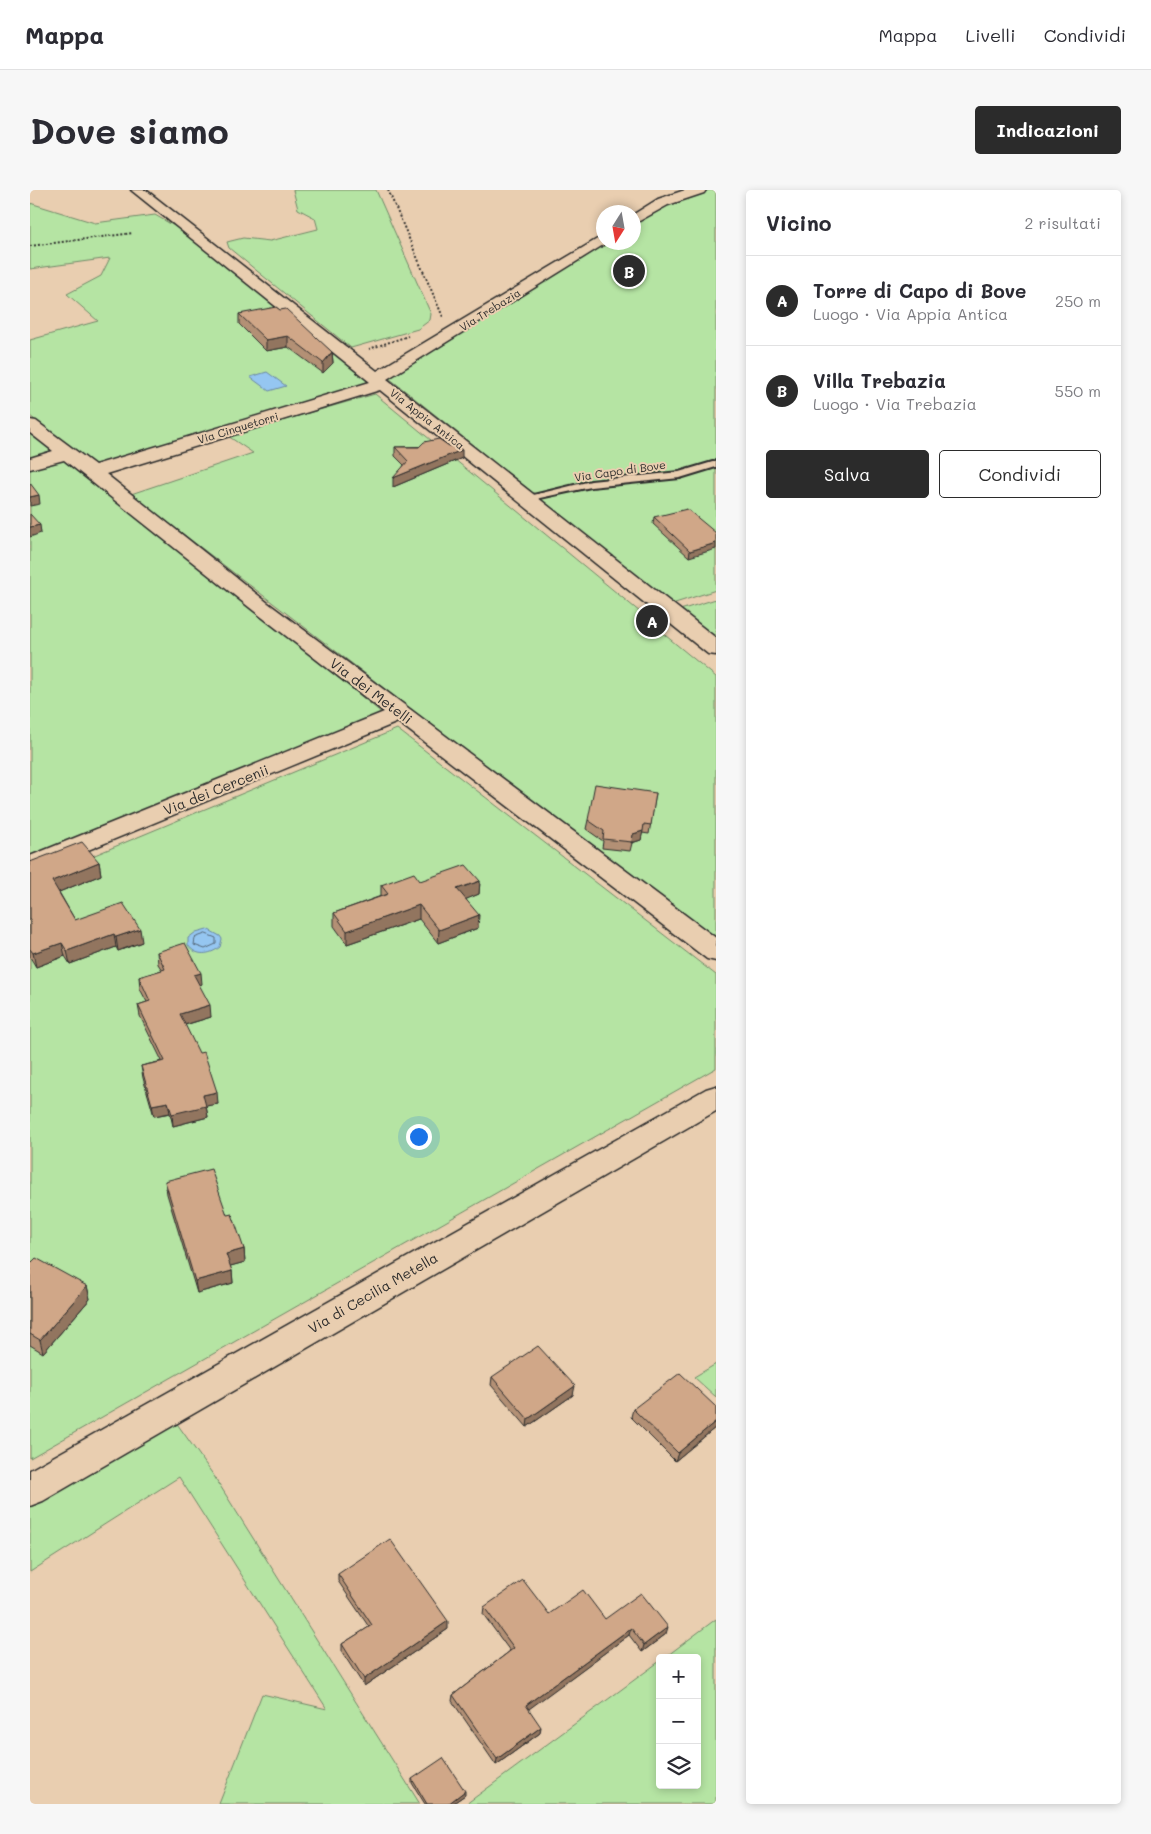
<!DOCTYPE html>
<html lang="it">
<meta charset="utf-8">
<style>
:root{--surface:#fff;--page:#f7f7f7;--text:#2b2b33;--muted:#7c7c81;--line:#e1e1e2;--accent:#2b2b2b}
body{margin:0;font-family:Mali,sans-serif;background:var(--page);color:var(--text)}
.controls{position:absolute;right:15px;bottom:15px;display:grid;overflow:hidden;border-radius:5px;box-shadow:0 2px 8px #0003}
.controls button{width:45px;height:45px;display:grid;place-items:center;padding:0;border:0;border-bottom:1px solid var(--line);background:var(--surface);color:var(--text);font:25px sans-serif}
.compass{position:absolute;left:566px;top:15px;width:45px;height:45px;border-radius:50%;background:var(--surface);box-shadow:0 2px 8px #0003;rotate:191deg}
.you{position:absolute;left:388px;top:946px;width:18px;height:18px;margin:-12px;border:4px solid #fff;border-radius:50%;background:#1a73e8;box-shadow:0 0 0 8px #1a73e833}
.badge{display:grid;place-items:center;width:32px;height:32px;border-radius:50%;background:var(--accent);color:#fff;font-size:16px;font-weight:700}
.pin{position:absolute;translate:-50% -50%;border:2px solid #fff;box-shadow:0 1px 5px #0006}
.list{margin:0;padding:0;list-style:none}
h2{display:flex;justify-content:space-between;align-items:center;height:65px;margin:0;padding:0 20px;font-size:21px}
h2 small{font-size:16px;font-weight:400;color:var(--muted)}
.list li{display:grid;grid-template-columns:32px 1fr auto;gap:15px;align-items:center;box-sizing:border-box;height:90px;padding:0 20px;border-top:1px solid var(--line)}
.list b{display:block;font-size:19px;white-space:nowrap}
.list p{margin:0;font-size:16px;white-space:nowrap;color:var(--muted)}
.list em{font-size:16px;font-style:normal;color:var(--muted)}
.actions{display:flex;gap:10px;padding:15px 20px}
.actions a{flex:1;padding:11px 0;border:1px solid var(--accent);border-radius:5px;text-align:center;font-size:18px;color:var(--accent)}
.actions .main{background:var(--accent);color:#fff}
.icon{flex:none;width:28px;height:28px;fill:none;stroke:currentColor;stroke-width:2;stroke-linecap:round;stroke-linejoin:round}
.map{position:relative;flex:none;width:686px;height:1614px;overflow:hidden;border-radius:5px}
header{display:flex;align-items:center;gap:30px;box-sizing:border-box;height:70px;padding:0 25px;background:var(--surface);border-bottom:1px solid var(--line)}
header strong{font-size:24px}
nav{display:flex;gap:28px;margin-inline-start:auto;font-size:18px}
.intro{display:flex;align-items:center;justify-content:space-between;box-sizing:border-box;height:120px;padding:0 30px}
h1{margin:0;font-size:35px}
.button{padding:12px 22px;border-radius:5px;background:var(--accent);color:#fff;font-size:18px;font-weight:700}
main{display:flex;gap:30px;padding:0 30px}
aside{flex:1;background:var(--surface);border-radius:5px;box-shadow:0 2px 8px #0003}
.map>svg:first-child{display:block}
.green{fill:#b5e4a3;stroke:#708867}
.water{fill:#95c6f1;stroke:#6b88a2}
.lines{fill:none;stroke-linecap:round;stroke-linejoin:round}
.shore{stroke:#55697a;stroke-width:1}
.service-casing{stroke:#2b2b2b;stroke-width:4}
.minor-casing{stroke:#2b2b2b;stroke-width:3}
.path{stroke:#2b2b2b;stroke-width:2;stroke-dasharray:2 2;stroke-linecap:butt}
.service{fill:#e9ceb0;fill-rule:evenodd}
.minor{fill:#e9ceb0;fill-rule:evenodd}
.wall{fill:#b39075;stroke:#2b2b2b}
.shaded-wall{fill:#92755f;stroke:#2b2b2b}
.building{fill:#d0a788;stroke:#2b2b2b}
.labels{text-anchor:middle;stroke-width:4;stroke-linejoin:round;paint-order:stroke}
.far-street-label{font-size:11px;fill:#2b2b2b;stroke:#e9ceb0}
.street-label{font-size:14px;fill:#2b2b2b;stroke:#e9ceb0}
</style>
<header>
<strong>Mappa</strong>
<nav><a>Mappa</a><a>Livelli</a><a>Condividi</a></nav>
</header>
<div class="intro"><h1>Dove siamo</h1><a class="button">Indicazioni</a></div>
<main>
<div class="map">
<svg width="686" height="1614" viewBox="0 0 686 1614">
<rect width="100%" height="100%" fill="#e9ceb0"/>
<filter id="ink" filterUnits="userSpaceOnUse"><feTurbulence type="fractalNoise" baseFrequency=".02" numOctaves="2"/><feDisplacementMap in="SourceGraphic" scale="10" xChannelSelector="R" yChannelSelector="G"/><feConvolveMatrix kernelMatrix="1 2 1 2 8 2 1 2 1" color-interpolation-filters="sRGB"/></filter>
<g filter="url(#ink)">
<!-- green -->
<g class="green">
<path d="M263 0H346L401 124 400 130 388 139 321 158 199 58 197 52 213 48 240 51 288 39 285 28 268 19Z"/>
<path d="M679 0H686V400L642 414 359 188 575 53 604 52V35L638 13Z"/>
<path d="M0 13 65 33 125 25 153 41 269 132 343 194 66 277 0 226V150L68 131 37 104 71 86 80 68 0 79Z"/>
<path d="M345 204 616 427 611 430 621 437 624 436 686 487V753L101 304 223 263 198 246Z"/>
<path d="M0 236 353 524 0 668Z"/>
<path d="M686 409V448L650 420Z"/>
<path d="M367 539 686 785V878L0 1268V692Z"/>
<path d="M686 1174V1207L664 1187Z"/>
<path d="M143 1228 184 1286 390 1614H189L232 1504 297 1519 149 1287 0 1382V1312Z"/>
<path d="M686 1429V1614H436L630 1471V1595H667V1468H634Z"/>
</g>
<!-- water -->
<g class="water">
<path d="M237 182 256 196 239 201 220 187Z"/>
<path d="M177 739 190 746 192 749 190 757C180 765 166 767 158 755V748L166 742Z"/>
</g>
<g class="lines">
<!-- shore -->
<path class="shore" d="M176 744 186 748V754L175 759 164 755 165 748Z"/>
<!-- service casing -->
<g class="service-casing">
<path id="service" d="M686 271V277L650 288 561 297 496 311 491 308 561 291 649 282Z"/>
</g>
<!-- minor casing -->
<g class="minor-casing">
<g id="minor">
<path d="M101 0H116L347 181 574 45V52H578L357 189 686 448V465L678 464 350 200 76 284 238 413 686 748V771L677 769 368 532 0 684V666L354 522 224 421 34 270 0 279V268L23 261 0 243V230L6 231 65 275 340 192Z"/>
<path d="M655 0H676L674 3 638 15 604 34V24L628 9Z"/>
<path d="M686 896V921L13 1311 0 1316V1280L676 899Z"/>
</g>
</g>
<!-- path -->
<g class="path">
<path d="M358 0 413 127"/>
<path d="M0 56 103 43"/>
<path d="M339 159 378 146"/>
</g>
<!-- service -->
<use href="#service" class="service"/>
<!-- minor -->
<use href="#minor" class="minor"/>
</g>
<!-- wall -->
<g class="wall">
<path d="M250 120 302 162 303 173 293 183 258 157 236 161 209 134V124Z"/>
<path d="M419 256 432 268 363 297 374 275 365 266V257Z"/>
<path d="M624 327 686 343 659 367 623 334Z"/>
<path d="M626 603 619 644 612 643 611 650 602 653 600 661 572 658 573 651 556 639 558 630Z"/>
<path d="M0 672H69L71 685 29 702 45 730 112 752 88 761 86 757 40 774 35 766 6 777 0 767Z"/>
<path d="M390 691H450L449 704 436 709 448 738 408 753 389 729 317 754 304 736V723L351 706V695Z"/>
<path d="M127 762 172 794 169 795 181 827 155 835 188 914 176 916 178 927 143 936 140 923 124 926 113 888 111 876 132 871 110 826 108 815 117 812 110 799 109 787 132 780 128 774Z"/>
<path d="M135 991 197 1025 214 1059 215 1072 200 1076 202 1081 203 1093 167 1103 137 1004Z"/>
<path d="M0 1074 57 1096 60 1109 13 1163 0 1155Z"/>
<path d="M462 1187 543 1205 497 1237 461 1195Z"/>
<path d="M686 1217V1237L645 1271 601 1227 603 1219Z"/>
<path d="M308 1384 418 1439 334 1496 312 1462V1454L339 1437 308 1391Z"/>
<path d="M454 1417 519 1424 575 1429 636 1444 612 1462 599 1445 498 1519 510 1543 466 1575 422 1511 423 1505 480 1461 453 1424Z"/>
<path d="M382 1589 435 1605 422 1614H395L382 1593Z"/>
</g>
<!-- shaded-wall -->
<g class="shaded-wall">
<path d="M258 146V157L236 161V150Z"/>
<path d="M302 162 303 173 293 183V173Z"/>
<path d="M432 260V268L363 297V288Z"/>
<path d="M9 305 10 314 0 316V307Z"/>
<path d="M10 335 11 343 0 347V337Z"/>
<path d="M686 353V359L659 367 660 361Z"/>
<path d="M613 641 611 650 601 653 603 644Z"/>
<path d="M69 672 71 685 24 704 22 691Z"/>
<path d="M450 691 449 704 427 713V699Z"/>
<path d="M389 715V729L317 754V741Z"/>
<path d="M449 725 448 738 408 753 409 740Z"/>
<path d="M110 739 112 752 88 761 86 747Z"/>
<path d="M84 744 86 757 40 774 37 761Z"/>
<path d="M32 753 35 766 6 777 3 763Z"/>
<path d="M171 783 172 794 165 797 164 785Z"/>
<path d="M180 815 181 827 151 836 150 824Z"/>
<path d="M187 902 188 914 176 916 178 927 143 936 142 924 173 905Z"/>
<path d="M138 912 140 923 124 926 122 915Z"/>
<path d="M214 1059 215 1072 197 1077 196 1064Z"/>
<path d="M202 1081 203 1093 167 1103 165 1091Z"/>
<path d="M57 1096 60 1109 13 1163 10 1150Z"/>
<path d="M545 1196 543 1205 497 1237 498 1229Z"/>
<path d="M686 1231V1237L645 1271 648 1263Z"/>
<path d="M418 1431V1439L334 1496V1489Z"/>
<path d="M638 1437 636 1444 612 1462 614 1455Z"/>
<path d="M601 1438 599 1445 495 1522 496 1515Z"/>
<path d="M511 1537 510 1543 466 1575 467 1569Z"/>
<path d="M435 1601V1605L422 1614H418Z"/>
</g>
<!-- building -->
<g class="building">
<path d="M246 117 250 120 256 119 302 162 293 173 258 146 236 150 209 124Z"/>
<path d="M409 249 419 256H428L432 260 363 288 378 271 365 257H389L394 252Z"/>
<path d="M0 293 9 305 0 307Z"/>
<path d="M657 319 686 343V353L660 361 624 327Z"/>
<path d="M0 324 10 335 0 337Z"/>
<path d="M565 594 626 603 621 635 614 634 613 641 603 644 602 652 573 649 574 641 558 630Z"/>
<path d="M52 652 69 672 22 691 45 730 93 713 110 739 86 747 84 744 37 761 32 753 3 763 0 759V672Z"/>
<path d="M436 675 450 691 427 699 449 725 409 740 389 715 317 741 304 723 358 704 351 695 384 683 390 691Z"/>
<path d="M155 753 171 783 164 785 180 815 150 824 169 863 174 862 187 902 173 905 176 916 142 924 138 912 122 915 111 876 135 871 108 815 120 811 109 787 135 779 127 762Z"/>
<path d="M181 979 197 1025 202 1024 214 1059 196 1064 202 1081 165 1091 135 991Z"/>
<path d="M6 1068 57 1096 10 1150 0 1144V1074Z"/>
<path d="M508 1156 545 1196 498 1229 462 1187Z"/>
<path d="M650 1183 686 1217V1231L648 1263 603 1219Z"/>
<path d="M360 1349 418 1431 334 1489 312 1454 342 1435 308 1384Z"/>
<path d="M493 1390 519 1424 553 1400 575 1429 611 1403 638 1437 614 1455 601 1438 496 1515 511 1537 467 1569 423 1505 484 1458 454 1417Z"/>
<path d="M413 1568 435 1601 418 1614H397L382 1589Z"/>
</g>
</g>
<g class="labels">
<!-- far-street labels -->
<g class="far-street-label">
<text transform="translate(460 120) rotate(-32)" y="4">Via Trebazia</text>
<text transform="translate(397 229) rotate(38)" y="4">Via Appia Antica</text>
<text transform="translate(208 238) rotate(-17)" y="4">Via Cinquetorri</text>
<text transform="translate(590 281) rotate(-8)" y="4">Via Capo di Bove</text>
</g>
<!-- street labels -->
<g class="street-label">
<text transform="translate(341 501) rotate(37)" y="5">Via dei Metelli</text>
<text transform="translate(186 600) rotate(-22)" y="5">Via dei Cercenii</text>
<text transform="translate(343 1103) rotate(-30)" y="5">Via di Cecilia Metella</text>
</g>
</g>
</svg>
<div class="controls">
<button>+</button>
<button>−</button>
<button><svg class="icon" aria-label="layers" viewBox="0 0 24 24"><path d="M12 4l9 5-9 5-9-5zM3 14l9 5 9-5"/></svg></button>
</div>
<svg class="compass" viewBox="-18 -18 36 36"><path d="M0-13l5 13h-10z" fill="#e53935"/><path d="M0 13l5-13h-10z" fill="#7c7c81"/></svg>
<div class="you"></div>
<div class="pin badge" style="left:622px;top:431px">A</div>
<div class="pin badge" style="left:599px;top:81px">B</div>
</div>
<aside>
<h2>Vicino<small>2 risultati</small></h2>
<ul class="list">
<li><span class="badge">A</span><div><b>Torre di Capo di Bove</b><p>Luogo · Via Appia Antica</p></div><em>250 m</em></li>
<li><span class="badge">B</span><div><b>Villa Trebazia</b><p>Luogo · Via Trebazia</p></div><em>550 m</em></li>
</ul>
<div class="actions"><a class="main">Salva</a><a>Condividi</a></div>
</aside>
</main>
